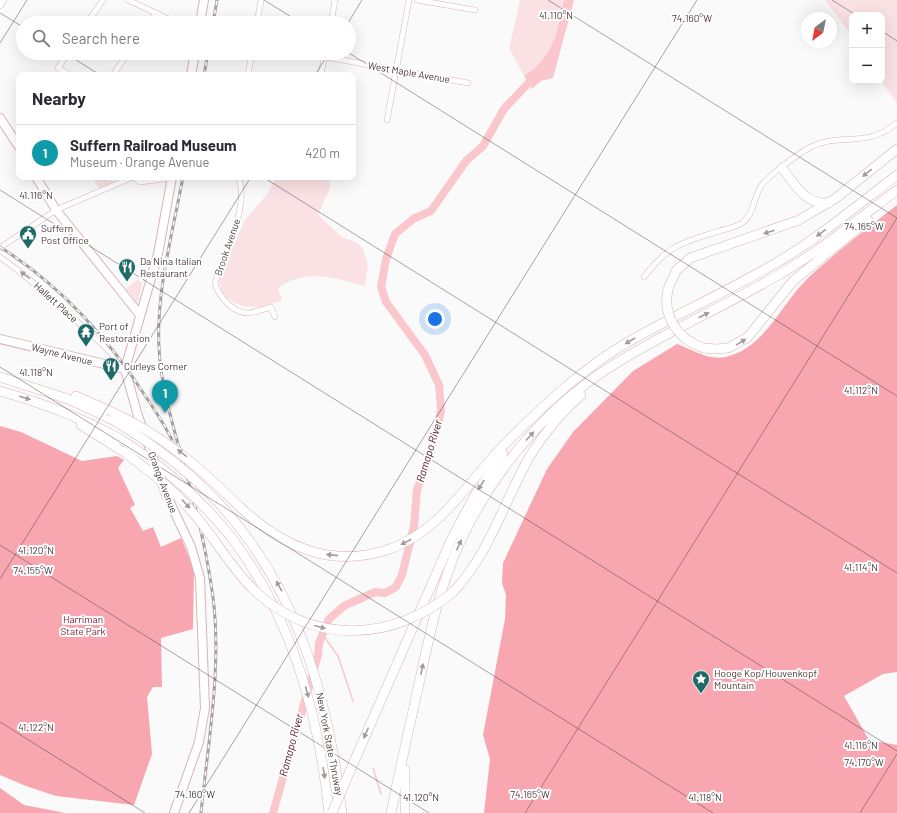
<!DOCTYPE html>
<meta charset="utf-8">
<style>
:root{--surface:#fff;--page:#f2f2f3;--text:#2b2b33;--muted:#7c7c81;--line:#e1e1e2;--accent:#d93025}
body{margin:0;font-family:Barlow,sans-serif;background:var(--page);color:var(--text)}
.controls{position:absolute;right:12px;top:12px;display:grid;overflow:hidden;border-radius:8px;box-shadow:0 4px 16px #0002}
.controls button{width:36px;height:36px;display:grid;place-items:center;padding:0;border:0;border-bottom:1px solid var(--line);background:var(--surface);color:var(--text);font:20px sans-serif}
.compass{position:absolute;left:801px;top:12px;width:36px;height:36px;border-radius:50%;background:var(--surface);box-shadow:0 4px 16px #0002;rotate:212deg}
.you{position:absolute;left:435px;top:319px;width:14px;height:14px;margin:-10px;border:3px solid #fff;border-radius:50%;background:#1a73e8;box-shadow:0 0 0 6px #1a73e833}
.badge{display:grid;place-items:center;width:26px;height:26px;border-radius:50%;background:var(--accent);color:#fff;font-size:13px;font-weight:700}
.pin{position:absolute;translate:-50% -33px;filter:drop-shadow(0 1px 2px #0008)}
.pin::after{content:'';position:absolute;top:21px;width:14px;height:12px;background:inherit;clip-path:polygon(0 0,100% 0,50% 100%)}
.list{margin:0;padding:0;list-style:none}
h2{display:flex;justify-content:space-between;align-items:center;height:52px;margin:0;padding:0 16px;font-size:17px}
h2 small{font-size:13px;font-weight:400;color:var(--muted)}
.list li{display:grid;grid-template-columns:26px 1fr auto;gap:12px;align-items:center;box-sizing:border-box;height:56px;padding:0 16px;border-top:1px solid var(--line)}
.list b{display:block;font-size:15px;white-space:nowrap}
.list p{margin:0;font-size:13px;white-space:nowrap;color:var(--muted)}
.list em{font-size:13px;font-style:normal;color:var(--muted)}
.icon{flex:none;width:22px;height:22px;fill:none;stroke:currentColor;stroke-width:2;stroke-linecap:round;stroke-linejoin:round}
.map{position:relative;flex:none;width:897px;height:813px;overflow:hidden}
.search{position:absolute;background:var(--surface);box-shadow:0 4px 16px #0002;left:16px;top:16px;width:340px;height:44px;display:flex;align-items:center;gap:10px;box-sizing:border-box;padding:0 14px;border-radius:22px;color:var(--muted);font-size:15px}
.panel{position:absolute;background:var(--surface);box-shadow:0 4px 16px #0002;left:16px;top:72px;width:340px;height:108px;border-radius:8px}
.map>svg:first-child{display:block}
.green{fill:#fae2e4}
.forest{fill:#f8a7b0}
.water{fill:#fac7cc}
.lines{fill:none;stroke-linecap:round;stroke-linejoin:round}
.stream{stroke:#fac7cc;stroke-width:1.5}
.river{stroke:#fac7cc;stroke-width:8}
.street-casing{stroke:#dbb3b7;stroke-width:6}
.secondary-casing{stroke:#dbb3b7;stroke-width:8}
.primary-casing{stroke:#dbb3b7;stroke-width:10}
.highway-casing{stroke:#dbb3b7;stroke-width:10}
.street{stroke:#fff;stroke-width:5}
.secondary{stroke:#fff;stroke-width:7}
.primary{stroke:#fff;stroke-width:8}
.highway{stroke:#fff;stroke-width:9}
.rail-casing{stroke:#a7a0a0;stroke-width:3}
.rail{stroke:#fff;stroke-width:1.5;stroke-dasharray:4.5;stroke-linecap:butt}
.highway-bridge-casing{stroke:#dbb3b7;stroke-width:10;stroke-linecap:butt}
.highway-bridge{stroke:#fff;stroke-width:9}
.oneway{fill:#a49c9c}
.ticks{fill:none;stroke:#483839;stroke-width:1;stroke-opacity:0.45}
.labels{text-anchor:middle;stroke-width:4;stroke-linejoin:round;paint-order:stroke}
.street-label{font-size:10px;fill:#483839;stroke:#fff}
.poi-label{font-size:10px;fill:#483839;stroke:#fff;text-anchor:start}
.park-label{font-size:10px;fill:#761930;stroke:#fff}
.water-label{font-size:11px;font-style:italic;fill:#550f21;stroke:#fff}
.ticks-label{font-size:10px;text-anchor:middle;fill:#483839;stroke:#fff;stroke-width:4;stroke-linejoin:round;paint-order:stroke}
</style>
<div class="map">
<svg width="897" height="813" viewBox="0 0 897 813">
<rect width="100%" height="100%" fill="#fafafa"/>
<!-- green -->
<g class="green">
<path d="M520 0H564C557 33 554 56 524 76L509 48Z"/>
<path d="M825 0H897V103L881 81 882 15H852V36Z"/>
<path d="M92 177H111L114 182 99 188Z"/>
<path d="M276 177H329L330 188 318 215 342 237 357 243 363 249 368 264 365 286C333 278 308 267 278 288L282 300C259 309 241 312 222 293L219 279 245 220 268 193Z"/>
<path d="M138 279 142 283 138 304 126 289Z"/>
</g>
<!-- forest -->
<g class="forest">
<path d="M897 205V672L883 674 844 696 869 740 897 745V813H484L490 759 483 735 505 619 506 595 502 583 503 563 547 469 573 432 633 371 677 344C694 350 710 362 729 356 767 345 782 302 810 276 837 251 868 228 897 205Z"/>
<path d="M0 426 21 432 82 461 117 456 124 460 118 468 135 505 130 508 143 531 153 527 161 547 181 538 194 570 193 629 161 638 162 687H153L147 697 152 754 134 805 56 796 26 786 0 775Z"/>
<path d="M0 788 24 805 65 813H0Z"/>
</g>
<!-- water -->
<path class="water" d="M564 0H574L553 78 541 81 532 89 524 76C554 56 557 33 564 0Z"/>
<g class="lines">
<!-- stream -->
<g class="stream">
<path d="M323 635 338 656 353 701"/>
<path d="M373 768 381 794"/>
</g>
<!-- river -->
<path class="river" d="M273 813 318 655 319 643 329 619 344 606 375 592 385 593 396 587 402 575 414 526 417 490 436 434 441 410 439 385 425 355 386 302 381 287 386 259 395 234 413 219 431 211 466 161 483 146 504 109 536 75"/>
<!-- street casing -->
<g class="street-casing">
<g id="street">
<path d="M128 0 177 23"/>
<path d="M417 0 475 10"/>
<path d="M87 23 103 0"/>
<path d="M149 23 156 13"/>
<path d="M257 23 261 0"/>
<path d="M331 23 335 0"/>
<path d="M68 53 58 68 70 75"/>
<path d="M304 53 468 83"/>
<path d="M113 75 128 53"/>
<path d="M248 75 252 53"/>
<path d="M321 75 325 53"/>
<path d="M387 120 409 0"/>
<path d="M134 177 140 182 172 178"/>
<path d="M238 177C251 204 223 256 215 283 218 296 234 314 249 313 256 312 264 309 271 307L275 317"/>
<path d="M0 248 56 210 133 177"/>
<path d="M0 257C29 278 55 301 81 325 96 339 112 352 125 369"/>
<path d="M644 277C668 246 680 243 716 232 725 229 735 228 742 223 754 214 753 200 760 188 765 178 798 154 809 148 840 131 864 150 897 123"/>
</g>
</g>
<!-- secondary casing -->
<g class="secondary-casing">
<path id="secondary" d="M0 5 3 0"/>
</g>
<!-- primary casing -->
<g class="primary-casing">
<g id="primary">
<path d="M200 23 204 0"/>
<path d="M191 75 195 53"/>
<path d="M0 118 19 147"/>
<path d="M36 177 56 210 140 315"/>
<path d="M172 177 158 254 125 369 138 416 166 494 191 547 200 578 205 708 199 742 174 813"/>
<path d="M0 339 125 369"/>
</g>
</g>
<!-- highway casing -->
<g class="highway-casing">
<g id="highway">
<path d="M782 168C794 183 806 206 829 203"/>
<path d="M668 289 676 271 690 258 799 220 836 198 897 149"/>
<path d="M704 348 715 349 728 348 748 337 793 281 868 220"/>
<path d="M0 377 68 399 113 420"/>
<path d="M0 391C43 403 83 418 122 440"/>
<path d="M76 396 108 410"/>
<path d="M81 425 124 452"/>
<path d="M241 508C283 547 330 568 387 550 442 532 469 479 508 441 542 407 577 374 618 348 671 316 728 292 781 260 822 235 859 204 897 175"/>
<path d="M225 510C300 595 329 703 342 813"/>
<path d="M231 537C292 617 319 714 329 813"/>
<path d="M454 591C490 553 504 501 530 456 544 433 562 412 581 395"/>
<path d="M350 771 452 538 475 495 503 454"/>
<path d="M391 813C400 768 410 724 420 679 429 637 438 595 454 556 486 480 540 412 610 367 663 333 721 308 775 277 819 252 857 220 897 190"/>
<path d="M405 813V770"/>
</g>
</g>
<!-- street -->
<use href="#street" class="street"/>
<!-- secondary -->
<use href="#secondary" class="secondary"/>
<!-- primary -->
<use href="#primary" class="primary"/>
<!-- highway -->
<use href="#highway" class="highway"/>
<!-- rail casing -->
<g class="rail-casing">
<g id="rail">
<path d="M213 23 217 0"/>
<path d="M204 75 208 53"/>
<path d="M183 177C173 231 156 292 159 347 161 391 175 431 186 473 198 514 207 555 213 597 222 668 208 742 201 813"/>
<path d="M0 247C60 285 108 338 146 397 156 412 167 428 174 444"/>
</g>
</g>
<!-- rail -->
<use href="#rail" class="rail"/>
<!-- highway-bridge casing -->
<g class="highway-bridge-casing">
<g id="highway-bridge">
<path d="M668 289C662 316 678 340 704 348"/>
<path d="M108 410C163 435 198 466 241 508"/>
<path d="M113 420C155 445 193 474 225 510"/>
<path d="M122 440C164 467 200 498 231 537"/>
<path d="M124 452C146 468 168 485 186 505 211 531 228 565 254 590 312 646 395 642 454 591"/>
<path d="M332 813 350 771"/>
</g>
</g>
<!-- highway-bridge -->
<use href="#highway-bridge" class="highway-bridge"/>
</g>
<!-- one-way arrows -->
<defs><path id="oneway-solid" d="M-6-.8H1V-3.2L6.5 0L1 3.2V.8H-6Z"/></defs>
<g class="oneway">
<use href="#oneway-solid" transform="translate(867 173) rotate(141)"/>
<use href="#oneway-solid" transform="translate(769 232) rotate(162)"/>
<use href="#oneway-solid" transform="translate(821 233) rotate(144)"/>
<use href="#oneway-solid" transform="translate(25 275) rotate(-144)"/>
<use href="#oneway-solid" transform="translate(704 315) rotate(-27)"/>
<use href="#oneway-solid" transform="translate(630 341) rotate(150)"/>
<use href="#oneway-solid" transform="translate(741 342) rotate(-31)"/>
<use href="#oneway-solid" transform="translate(25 398) rotate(16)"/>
<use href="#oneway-solid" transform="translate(530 436) rotate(-48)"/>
<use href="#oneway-solid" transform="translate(182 453) rotate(-142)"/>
<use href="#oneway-solid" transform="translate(481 485) rotate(123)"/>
<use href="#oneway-solid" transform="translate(186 504) rotate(47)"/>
<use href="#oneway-solid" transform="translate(406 542) rotate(153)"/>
<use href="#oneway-solid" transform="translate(459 545) rotate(-65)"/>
<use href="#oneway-solid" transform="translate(332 555) rotate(-174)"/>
<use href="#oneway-solid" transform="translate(279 586) rotate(-119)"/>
<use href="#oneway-solid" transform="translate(320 627) rotate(15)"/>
<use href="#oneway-solid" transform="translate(422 669) rotate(-78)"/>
<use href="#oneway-solid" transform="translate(307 692) rotate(74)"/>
<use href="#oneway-solid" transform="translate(366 733) rotate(114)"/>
<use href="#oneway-solid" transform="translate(324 773) rotate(81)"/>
</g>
<!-- ticks -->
<path class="ticks" d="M264 0 301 23M548 0 897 218M832 0 856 15M0 13 23 27M348 23 362 0M882 31 897 41M0 43 27 0M65 53 100 75M349 53 897 396M315 75 329 53M263 177 897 573M0 190 897 751M0 367 713 813M0 545 429 813M0 579 251 177M0 722 145 813M189 813 697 0M525 813 897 218M860 813 897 754"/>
<!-- icons -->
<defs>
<g id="civic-pin" transform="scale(0.9)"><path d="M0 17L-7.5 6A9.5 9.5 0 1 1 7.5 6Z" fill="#1e6a68" stroke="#fff"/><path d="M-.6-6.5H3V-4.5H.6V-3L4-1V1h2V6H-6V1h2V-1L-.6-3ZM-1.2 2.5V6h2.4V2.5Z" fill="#fff"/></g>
<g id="restaurant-pin" transform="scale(0.9)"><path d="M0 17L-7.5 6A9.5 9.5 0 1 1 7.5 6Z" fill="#1e6a68" stroke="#fff"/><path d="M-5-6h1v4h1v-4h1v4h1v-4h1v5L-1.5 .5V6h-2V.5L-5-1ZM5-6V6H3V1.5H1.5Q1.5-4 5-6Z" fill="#fff"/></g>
<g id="temple-pin" transform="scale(0.9)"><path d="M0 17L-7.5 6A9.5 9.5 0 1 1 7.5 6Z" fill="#1e6a68" stroke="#fff"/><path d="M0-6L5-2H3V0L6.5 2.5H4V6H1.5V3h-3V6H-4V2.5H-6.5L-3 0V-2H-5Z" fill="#fff"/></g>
<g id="sight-pin" transform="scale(0.9)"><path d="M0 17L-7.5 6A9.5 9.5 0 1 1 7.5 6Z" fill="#1e6a68" stroke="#fff"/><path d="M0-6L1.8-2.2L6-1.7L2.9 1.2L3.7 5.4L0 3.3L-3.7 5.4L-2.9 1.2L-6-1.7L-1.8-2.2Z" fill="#fff"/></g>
</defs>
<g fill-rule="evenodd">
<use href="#civic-pin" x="28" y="234"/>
<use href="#restaurant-pin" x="127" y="267"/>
<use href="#temple-pin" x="86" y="332"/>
<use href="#restaurant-pin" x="111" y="366"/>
<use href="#sight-pin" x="701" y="679"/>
</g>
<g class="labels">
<!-- street labels -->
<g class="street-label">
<text transform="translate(409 72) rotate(10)" y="4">West Maple Avenue</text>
<text transform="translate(227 247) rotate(-71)" y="4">Brook Avenue</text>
<text transform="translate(56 302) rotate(42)" y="4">Hallett Place</text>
<text transform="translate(62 354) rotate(14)" y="4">Wayne Avenue</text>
<text transform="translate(163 482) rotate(69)" y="4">Orange Avenue</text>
<text transform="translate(330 744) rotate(79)" y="4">New York State Thruway</text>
</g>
<!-- poi labels -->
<g class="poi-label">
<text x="41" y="232">Suffern<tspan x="41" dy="12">Post Office</tspan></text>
<text x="140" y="265">Da Nina Italian<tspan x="140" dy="12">Restaurant</tspan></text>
<text x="99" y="330">Port of<tspan x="99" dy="12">Restoration</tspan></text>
<text x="124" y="370">Curleys Corner</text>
<text x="714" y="677">Hooge Kop/Houvenkopf<tspan x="714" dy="12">Mountain</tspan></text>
</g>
<!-- park labels -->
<g class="park-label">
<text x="83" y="623">Harriman<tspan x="83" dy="12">State Park</tspan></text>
</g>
<!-- water labels -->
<g class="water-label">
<text transform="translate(429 451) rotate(-73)" y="4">Ramapo River</text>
<text transform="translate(291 745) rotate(-75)" y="4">Ramapo River</text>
</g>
</g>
<g class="ticks-label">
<text x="556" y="19">41.110°N</text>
<text x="692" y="22">74.160°W</text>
<text x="36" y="199">41.116°N</text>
<text x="864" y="230">74.165°W</text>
<text x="36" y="376">41.118°N</text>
<text x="861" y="394">41.112°N</text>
<text x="36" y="554">41.120°N</text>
<text x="861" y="571">41.114°N</text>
<text x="33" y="574">74.155°W</text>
<text x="36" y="731">41.122°N</text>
<text x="861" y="749">41.116°N</text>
<text x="864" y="766">74.170°W</text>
<text x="195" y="798">74.160°W</text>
<text x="530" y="798">74.165°W</text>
<text x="421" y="801">41.120°N</text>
<text x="705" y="801">41.118°N</text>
</g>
</svg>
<div class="controls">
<button>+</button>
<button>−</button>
</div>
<svg class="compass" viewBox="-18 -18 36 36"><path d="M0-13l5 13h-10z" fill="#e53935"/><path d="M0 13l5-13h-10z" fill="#7c7c81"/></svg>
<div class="you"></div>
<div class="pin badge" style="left:165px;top:413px;background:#0f9aa8">1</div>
<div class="search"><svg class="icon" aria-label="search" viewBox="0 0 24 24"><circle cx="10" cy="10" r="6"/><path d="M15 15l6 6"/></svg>Search here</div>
<section class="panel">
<h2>Nearby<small></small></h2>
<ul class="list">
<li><span class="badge" style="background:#0f9aa8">1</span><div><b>Suffern Railroad Museum</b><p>Museum · Orange Avenue</p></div><em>420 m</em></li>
</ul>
</section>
</div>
